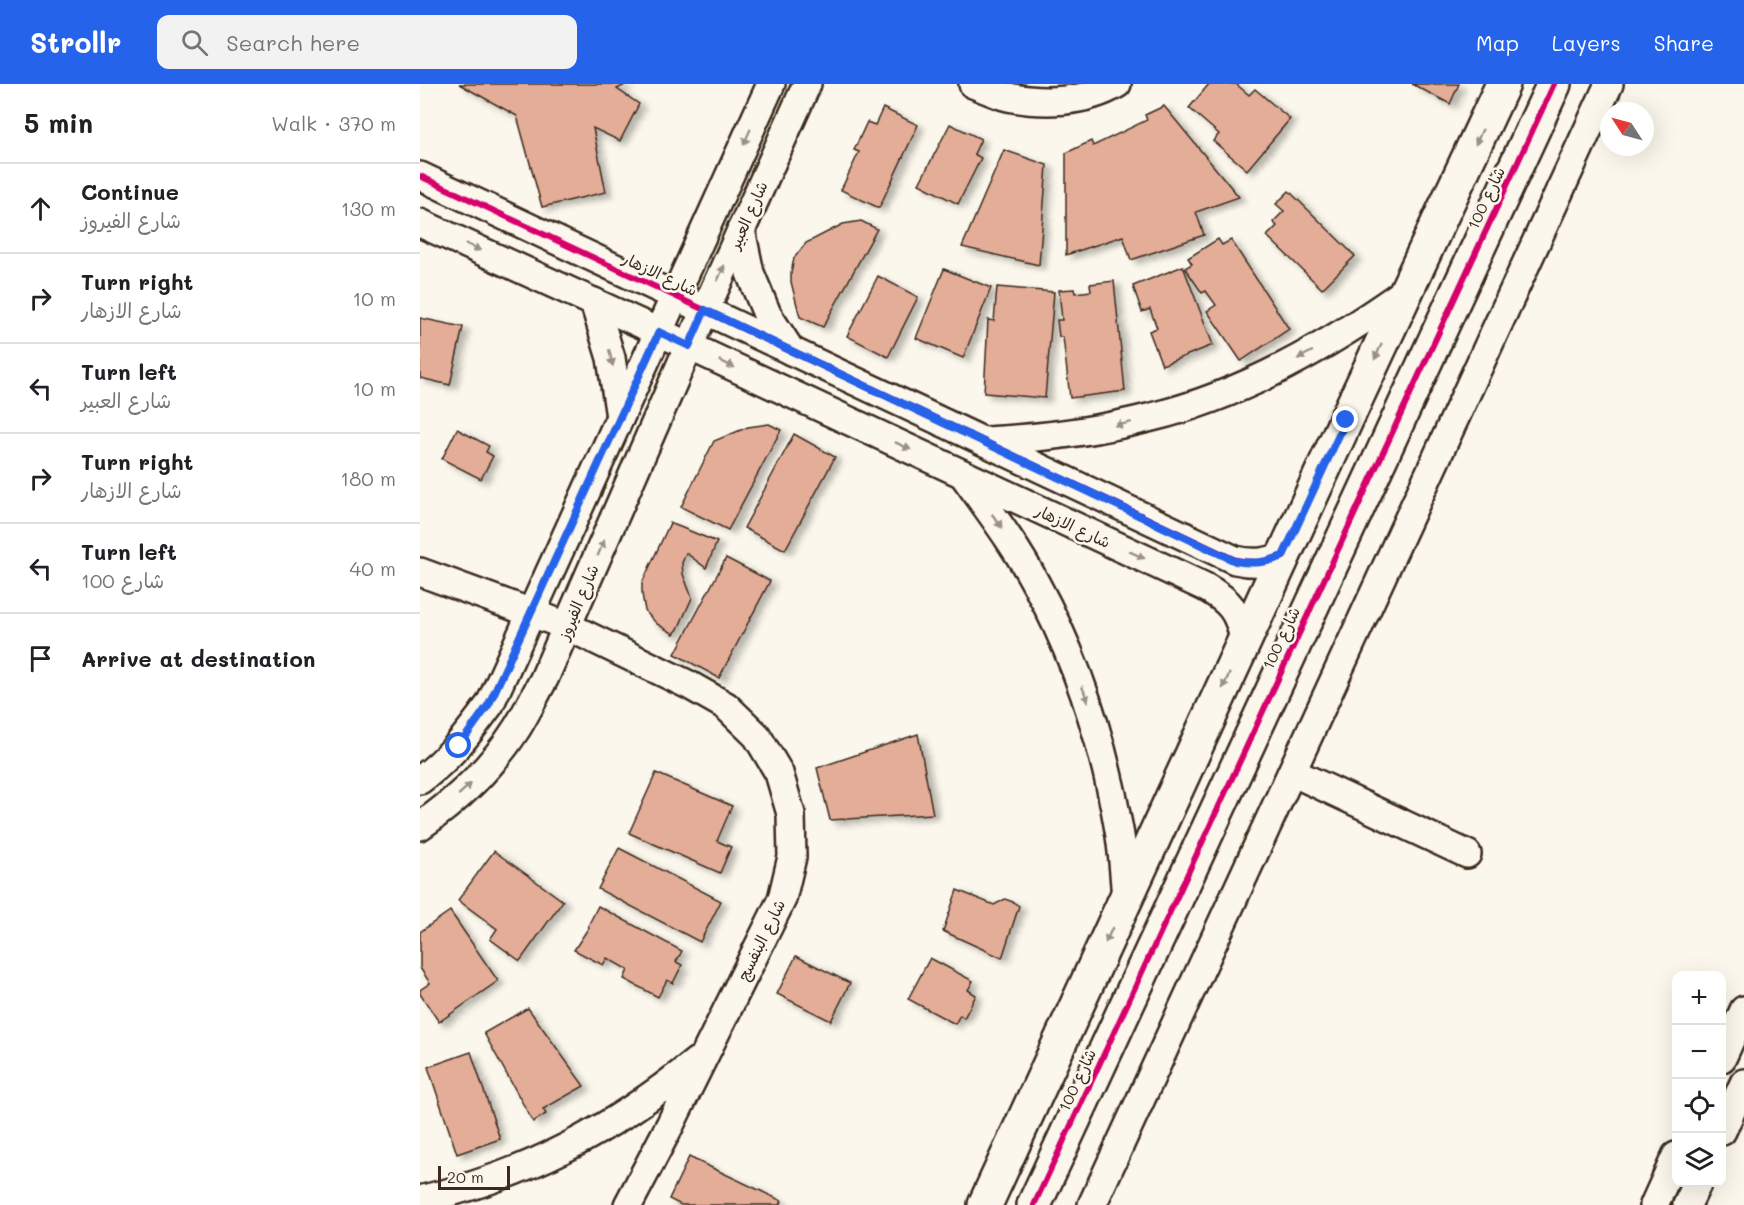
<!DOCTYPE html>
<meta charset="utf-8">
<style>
:root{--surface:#fff;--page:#f2f2f2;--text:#202124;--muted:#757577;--line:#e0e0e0;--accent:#2563eb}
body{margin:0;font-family:Mali,"Playpen Sans Arabic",sans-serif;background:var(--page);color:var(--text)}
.controls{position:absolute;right:18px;bottom:18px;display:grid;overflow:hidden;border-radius:12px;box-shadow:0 6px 24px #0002}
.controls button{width:54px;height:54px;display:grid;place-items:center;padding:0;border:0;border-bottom:2px solid var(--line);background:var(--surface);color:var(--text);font:30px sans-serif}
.compass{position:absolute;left:1180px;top:18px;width:54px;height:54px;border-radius:50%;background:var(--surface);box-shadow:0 6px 24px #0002;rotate:306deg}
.scale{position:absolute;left:18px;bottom:15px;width:72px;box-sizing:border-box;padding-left:6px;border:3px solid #3b2a1e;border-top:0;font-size:16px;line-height:21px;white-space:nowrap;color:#3b2a1e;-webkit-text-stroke:4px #fbf7ec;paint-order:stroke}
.stop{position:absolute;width:18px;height:18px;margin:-14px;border:4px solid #2563eb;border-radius:50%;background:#fff}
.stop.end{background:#2563eb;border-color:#fff;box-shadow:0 2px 6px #0008}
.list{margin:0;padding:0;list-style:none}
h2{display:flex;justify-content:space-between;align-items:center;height:78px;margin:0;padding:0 24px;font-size:26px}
h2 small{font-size:20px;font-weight:400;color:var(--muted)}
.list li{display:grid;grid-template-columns:39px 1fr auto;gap:18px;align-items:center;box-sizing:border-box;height:90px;padding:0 24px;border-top:2px solid var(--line)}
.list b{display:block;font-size:22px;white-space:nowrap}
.list p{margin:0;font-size:20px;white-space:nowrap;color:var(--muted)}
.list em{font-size:20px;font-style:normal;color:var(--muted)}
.icon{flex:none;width:33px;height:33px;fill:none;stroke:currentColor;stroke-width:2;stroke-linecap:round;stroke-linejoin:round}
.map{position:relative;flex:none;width:1324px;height:1121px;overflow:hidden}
header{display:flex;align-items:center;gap:36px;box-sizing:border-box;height:84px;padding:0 30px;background:var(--accent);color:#fff}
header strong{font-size:28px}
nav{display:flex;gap:33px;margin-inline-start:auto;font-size:21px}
.search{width:420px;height:54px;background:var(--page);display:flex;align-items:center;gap:15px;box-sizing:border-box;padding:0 21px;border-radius:12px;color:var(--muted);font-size:22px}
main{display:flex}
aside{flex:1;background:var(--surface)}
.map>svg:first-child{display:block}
.building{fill:#e3ad98;stroke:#3b2a1e;stroke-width:1.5;filter:url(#shadow)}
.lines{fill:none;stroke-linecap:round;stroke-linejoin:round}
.street-casing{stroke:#3b2a1e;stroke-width:32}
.secondary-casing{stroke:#3b2a1e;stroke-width:38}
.street{stroke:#fbf7ec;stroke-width:27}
.secondary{stroke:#fbf7ec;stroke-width:33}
.cycleway-casing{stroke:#fbf7ec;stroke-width:10}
.cycleway{stroke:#d6006c;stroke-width:6}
.oneway{fill:#9b9085}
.route{stroke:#2563eb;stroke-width:8}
.labels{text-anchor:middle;stroke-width:5;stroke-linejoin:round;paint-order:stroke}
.street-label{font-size:16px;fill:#3b2a1e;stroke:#fbf7ec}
</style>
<header>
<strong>Strollr</strong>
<div class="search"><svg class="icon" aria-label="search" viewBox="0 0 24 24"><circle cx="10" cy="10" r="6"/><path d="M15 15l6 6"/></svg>Search here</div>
<nav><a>Map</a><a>Layers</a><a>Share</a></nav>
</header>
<main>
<aside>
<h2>5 min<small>Walk · 370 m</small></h2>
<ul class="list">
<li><svg class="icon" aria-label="ahead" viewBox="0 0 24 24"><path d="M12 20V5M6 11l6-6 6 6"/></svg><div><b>Continue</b><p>شارع الفيروز</p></div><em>130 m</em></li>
<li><svg class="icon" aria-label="right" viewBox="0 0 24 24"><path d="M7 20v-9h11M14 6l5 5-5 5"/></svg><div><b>Turn right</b><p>شارع الازهار</p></div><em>10 m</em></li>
<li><svg class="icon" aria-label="left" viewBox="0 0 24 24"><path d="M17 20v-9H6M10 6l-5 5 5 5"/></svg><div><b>Turn left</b><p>شارع العبير</p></div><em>10 m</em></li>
<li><svg class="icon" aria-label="right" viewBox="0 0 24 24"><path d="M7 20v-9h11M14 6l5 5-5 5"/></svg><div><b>Turn right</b><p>شارع الازهار</p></div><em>180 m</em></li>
<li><svg class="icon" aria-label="left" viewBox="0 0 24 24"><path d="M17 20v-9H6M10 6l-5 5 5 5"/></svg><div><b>Turn left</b><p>شارع 100</p></div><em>40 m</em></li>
<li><svg class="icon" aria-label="arrive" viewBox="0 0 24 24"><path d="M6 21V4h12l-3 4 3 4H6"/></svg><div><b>Arrive at destination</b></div></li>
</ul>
</aside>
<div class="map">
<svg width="1324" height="1121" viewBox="0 0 1324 1121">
<defs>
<filter id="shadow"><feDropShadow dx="6" dy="4" stdDeviation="3" flood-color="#0004"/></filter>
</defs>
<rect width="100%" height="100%" fill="#fbf7ec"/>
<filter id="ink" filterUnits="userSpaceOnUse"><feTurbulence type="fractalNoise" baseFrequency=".0167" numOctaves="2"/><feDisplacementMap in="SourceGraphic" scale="12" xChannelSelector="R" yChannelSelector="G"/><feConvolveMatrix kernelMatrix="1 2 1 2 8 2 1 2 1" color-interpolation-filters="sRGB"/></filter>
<g filter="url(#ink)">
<!-- building -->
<g class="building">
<path d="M39 0H207L197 5 219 20 200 57 173 44 186 108 122 123 97 32Z"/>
<path d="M789 0H816L829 11 835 5 870 35 827 86 793 57 799 50 769 24Z"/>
<path d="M992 0H1039L1030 20Z"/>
<path d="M744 22 819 113 776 128 784 151 711 176 703 152 646 171V69L671 57 673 62 727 36 725 31Z"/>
<path d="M463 24 498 41 459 124 421 106 439 68 434 66 447 38 455 41Z"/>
<path d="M530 40 561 55 554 70 561 74 538 120 499 100Z"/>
<path d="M584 66 627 81 619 181 542 163Z"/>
<path d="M869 107 935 172 902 205 847 152 857 142 853 138 864 127 856 120Z"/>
<path d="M441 137 457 145 403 243 380 233 371 198V189L374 174 386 159 423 140Z"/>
<path d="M798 155 802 161 811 156 869 245 821 277 787 227 796 221 786 207 782 209 765 184 772 180 768 174Z"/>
<path d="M763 182 793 261 742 281 729 247 737 244 730 225 722 228 713 202Z"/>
<path d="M524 185 571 204 543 274 496 254Z"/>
<path d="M458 192 498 213 468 273 427 252Z"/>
<path d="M694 197 705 307 650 314 643 253H639L637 236H642L639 206 654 205 655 209 671 207 670 200Z"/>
<path d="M577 203 634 208 625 314 564 309 568 236 574 237Z"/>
<path d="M0 234 43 243 30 301 0 294Z"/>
<path d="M349 340 361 346 308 446 261 423 294 357 328 343Z"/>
<path d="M37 345 69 362 66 368 73 372 61 395 22 375Z"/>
<path d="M374 350 415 373 365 466 324 444Z"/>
<path d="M250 439 297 458 286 484 266 469 262 479 263 490 272 514 258 545 254 550 237 540 225 527 222 510V499Z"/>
<path d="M306 474 350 497 299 594 255 570Z"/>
<path d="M498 650 513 730 410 736 397 684Z"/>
<path d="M236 689 312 722 297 757 311 763 300 789 209 749Z"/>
<path d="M199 764 301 817 280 858 178 805Z"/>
<path d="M74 767 143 817 100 877 70 855 77 845 38 816Z"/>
<path d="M537 806 574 821 585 815 593 818 599 822 582 874 523 847Z"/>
<path d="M178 822 262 867 256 878 262 881 253 899 247 896 238 913 204 895 208 886 187 874 183 881 154 866 169 843 168 842Z"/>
<path d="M30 827 78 897 19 938 0 910V906L10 899 0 884V848Z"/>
<path d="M376 872 430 899 411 937 357 910Z"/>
<path d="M510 874 553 897 548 906 556 911 544 934 540 931 535 940 488 915Z"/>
<path d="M108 924 164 1002 123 1025 126 1030 113 1038 64 949Z"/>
<path d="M51 968 80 1055 37 1070 8 983Z"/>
<path d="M269 1073 362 1117 360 1121H261L249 1115Z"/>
</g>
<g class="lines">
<!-- street casing -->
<g class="street-casing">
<g id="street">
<path d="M553 0C564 4 576 10 588 13 623 20 665 19 697 0"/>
<path d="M0 92 815 476C833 480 846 479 863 472"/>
<path d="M0 139 239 248 785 503C810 517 819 528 824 556"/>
<path d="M321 146 330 189 347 230 371 267"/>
<path d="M174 218 191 274 200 333"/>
<path d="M566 357C622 354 678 347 732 333 825 310 910 261 987 206"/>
<path d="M545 393C570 428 596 462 616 500 658 577 684 660 699 746 703 768 704 792 706 814"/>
<path d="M0 488 147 542 269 601 306 622 337 652 359 689 371 730 372 773 362 815 250 1041 208 1121"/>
<path d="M872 688 1047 770"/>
<path d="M0 696C29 675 49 649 70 620L351 0"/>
<path d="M0 742C37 717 73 682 97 644 107 628 115 611 124 595L269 262 387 0"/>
<path d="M1302 974 1324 926"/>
<path d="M1302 1047 1324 999"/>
<path d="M0 1116C110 1090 190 1047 277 977"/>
<path d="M672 1121 1189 0"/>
<path d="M1234 1121 1256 1072"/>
<path d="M1267 1121 1278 1098"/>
</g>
</g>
<!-- secondary casing -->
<g class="secondary-casing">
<g id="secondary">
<path d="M565 1121 926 336 1083 0"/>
<path d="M614 1121 1134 0"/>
</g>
</g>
<!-- street -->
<use href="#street" class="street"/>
<!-- secondary -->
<use href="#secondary" class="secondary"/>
<!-- cycleway casing -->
<g class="cycleway-casing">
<g id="cycleway">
<path d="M0 92 815 476C833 480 846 479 863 472"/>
<path d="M614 1121 1134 0"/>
</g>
</g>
<!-- cycleway -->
<use href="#cycleway" class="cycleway"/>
</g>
<!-- one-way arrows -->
<defs><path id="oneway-solid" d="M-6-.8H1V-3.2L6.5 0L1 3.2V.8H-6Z" transform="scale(1.5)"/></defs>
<g class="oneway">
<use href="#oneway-solid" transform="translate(327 53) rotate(114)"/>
<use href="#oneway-solid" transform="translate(1059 53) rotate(115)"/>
<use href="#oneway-solid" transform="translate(53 163) rotate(25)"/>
<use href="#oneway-solid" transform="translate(301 189) rotate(-66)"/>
<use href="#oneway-solid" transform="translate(958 268) rotate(115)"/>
<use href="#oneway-solid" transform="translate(885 271) rotate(152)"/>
<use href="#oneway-solid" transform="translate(191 274) rotate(77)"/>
<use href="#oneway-solid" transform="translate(307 280) rotate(25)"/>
<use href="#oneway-solid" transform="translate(703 340) rotate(168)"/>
<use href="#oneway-solid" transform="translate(483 362) rotate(25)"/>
<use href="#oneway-solid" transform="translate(577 437) rotate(54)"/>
<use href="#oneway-solid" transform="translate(181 464) rotate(-67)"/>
<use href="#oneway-solid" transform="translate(717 471) rotate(25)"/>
<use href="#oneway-solid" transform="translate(806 597) rotate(115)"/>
<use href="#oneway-solid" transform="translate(665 610) rotate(69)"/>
<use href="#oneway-solid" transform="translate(45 705) rotate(-42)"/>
<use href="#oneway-solid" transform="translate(689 851) rotate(115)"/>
</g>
</g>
<g class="lines" filter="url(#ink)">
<!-- route -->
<path class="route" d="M39 662 69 620 239 248 269 262 285 226 815 477C833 480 846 479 863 472L926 336"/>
</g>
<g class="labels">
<!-- street labels -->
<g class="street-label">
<text transform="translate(1066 114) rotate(-65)" y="6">شارع 100</text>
<text transform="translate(328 131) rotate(-66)" y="6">شارع العبير</text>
<text transform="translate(240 190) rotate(25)" y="6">شارع الازهار</text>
<text transform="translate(653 442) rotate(25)" y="6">شارع الازهار</text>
<text transform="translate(158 518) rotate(-67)" y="6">شارع الفيروز</text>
<text transform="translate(861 554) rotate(-65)" y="6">شارع 100</text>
<text transform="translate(341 856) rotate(-64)" y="6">شارع البنفسج</text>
<text transform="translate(657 996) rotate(-65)" y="6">شارع 100</text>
</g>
</g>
</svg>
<div class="controls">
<button>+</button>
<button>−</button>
<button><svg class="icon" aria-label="locate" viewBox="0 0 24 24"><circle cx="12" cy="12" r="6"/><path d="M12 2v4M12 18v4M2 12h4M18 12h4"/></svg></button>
<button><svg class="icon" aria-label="layers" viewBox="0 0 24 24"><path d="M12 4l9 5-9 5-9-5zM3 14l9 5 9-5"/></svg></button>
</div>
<svg class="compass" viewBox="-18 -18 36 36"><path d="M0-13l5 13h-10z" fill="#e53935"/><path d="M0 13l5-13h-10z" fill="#757577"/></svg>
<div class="scale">20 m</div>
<div class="stop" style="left:39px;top:662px"></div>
<div class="stop end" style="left:926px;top:336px"></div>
</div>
</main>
